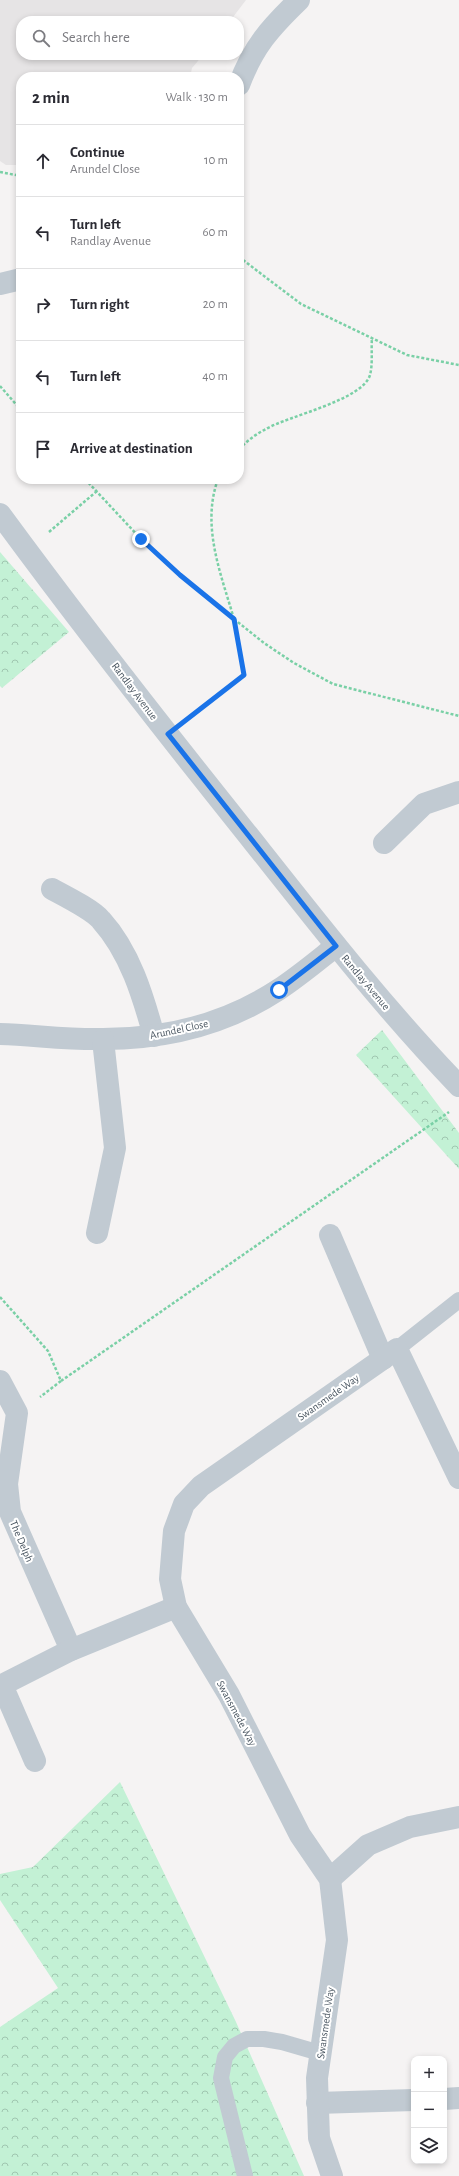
<!DOCTYPE html>
<meta charset="utf-8">
<style>
:root{--surface:#fff;--page:#f7f7f7;--text:#2b2b33;--muted:#7c7c81;--line:#e1e1e2}
body{margin:0;font-family:"Alegreya Sans",sans-serif;background:var(--page);color:var(--text)}
.controls{position:absolute;right:12px;bottom:12px;display:grid;overflow:hidden;border-radius:8px;box-shadow:0 2px 6px #0003}
.controls button{width:36px;height:36px;display:grid;place-items:center;padding:0;border:0;border-bottom:1px solid var(--line);background:var(--surface);color:var(--text);font:20px sans-serif}
.stop{position:absolute;width:12px;height:12px;margin:-9px;border:3px solid #1a73e8;border-radius:50%;background:#fff}
.stop.end{background:#1a73e8;border-color:#fff;box-shadow:0 1px 4px #0008}
.list{margin:0;padding:0;list-style:none}
h2{display:flex;justify-content:space-between;align-items:center;height:52px;margin:0;padding:0 16px;font-size:17px}
h2 small{font-size:13px;font-weight:400;color:var(--muted)}
.list li{display:grid;grid-template-columns:26px 1fr auto;gap:12px;align-items:center;box-sizing:border-box;height:72px;padding:0 16px;border-top:1px solid var(--line)}
.list b{display:block;font-size:15px;white-space:nowrap}
.list p{margin:0;font-size:13px;white-space:nowrap;color:var(--muted)}
.list em{font-size:13px;font-style:normal;color:var(--muted)}
.icon{flex:none;width:22px;height:22px;fill:none;stroke:currentColor;stroke-width:2;stroke-linecap:round;stroke-linejoin:round}
.map{position:relative;flex:none;width:459px;height:2176px;overflow:hidden}
.search{position:absolute;background:var(--surface);box-shadow:0 2px 6px #0003;left:16px;top:16px;width:228px;height:44px;display:flex;align-items:center;gap:10px;box-sizing:border-box;padding:0 14px;border-radius:16px;color:var(--muted);font-size:15px}
.panel{position:absolute;background:var(--surface);box-shadow:0 2px 6px #0003;left:16px;top:72px;width:228px;height:412px;border-radius:16px}
.map>svg:first-child{display:block}
.education{fill:#e6e4e5}
.forest{fill:url(#forest-crowns)}
.lines{fill:none;stroke-linecap:round;stroke-linejoin:round}
.path{stroke:#7ad0a6;stroke-width:2.5;stroke-dasharray:3 2;stroke-linecap:butt}
.service{stroke:#c1cad2;stroke-width:16}
.minor{stroke:#c1cad2;stroke-width:22}
.tertiary{stroke:#c1cad2;stroke-width:22}
.route{stroke:#1a73e8;stroke-width:5}
.labels{text-anchor:middle;stroke-width:4;stroke-linejoin:round;paint-order:stroke}
.street-label{font-size:11px;fill:#4a5661;stroke:#fff}
</style>
<div class="map">
<svg width="459" height="2176" viewBox="0 0 459 2176">
<defs>
<pattern id="forest-crowns" width="20" height="18" patternUnits="userSpaceOnUse"><rect width="20" height="18" fill="#c3f1d5"/><path d="M2 6a3 3 0 1 1 6 0M12 15a3 3 0 1 1 6 0" fill="none" stroke="#a0c6b0"/></pattern>
</defs>
<rect width="100%" height="100%" fill="#f5f3f3"/>
<!-- education -->
<path class="education" d="M0 0H246L230 21H21V55H203L192 68 190 77H21V165H6L0 161Z"/>
<!-- forest -->
<g class="forest">
<path d="M0 552 69 632 2 688 0 686Z"/>
<path d="M382 1030 459 1133V1169L356 1055Z"/>
<path d="M120 1782 236 2022 304 2176H0V2027L58 1988 0 1900V1874L33 1867Z"/>
</g>
<g class="lines">
<!-- path -->
<g class="path">
<path d="M0 172 21 176"/>
<path d="M239 257 301 304 407 355 459 365"/>
<path d="M0 386 21 410"/>
<path d="M239 449C247 441 256 434 266 429 288 416 363 400 370 375 373 364 371 349 372 338"/>
<path d="M85 479 141 539 180 575 234 619C221 574 201 526 218 479"/>
<path d="M49 532 97 491"/>
<path d="M234 619 264 643 294 663 333 684 459 716"/>
<path d="M190 717 244 675 234 619"/>
<path d="M0 1297 48 1351 61 1381 40 1397"/>
<path d="M61 1381 449 1112"/>
</g>
<!-- service -->
<g class="service">
<path d="M397 1349 459 1300"/>
<path d="M245 2176 221 2078 225 2057 234 2046 247 2039H264L282 2042 320 2053"/>
</g>
<!-- minor -->
<g class="minor">
<path d="M239 85C253 47 270 28 299 0"/>
<path d="M0 284 21 279"/>
<path d="M384 843 424 804 459 792"/>
<path d="M52 889C65 896 93 910 101 920 130 952 143 996 154 1036"/>
<path d="M0 1034C34 1035 68 1040 103 1039 165 1039 226 1024 278 990 298 977 317 961 336 946"/>
<path d="M97 1233 115 1148 103 1040"/>
<path d="M330 1235 383 1359"/>
<path d="M0 1381 17 1413 7 1484 10 1512 71 1650"/>
<path d="M35 1761 2 1685 71 1650 176 1607"/>
<path d="M330 1879 368 1845 410 1827 459 1817"/>
<path d="M444 2099 459 2098"/>
<path d="M317 2103 414 2100"/>
<path d="M332 2176 319 2138 317 2078 337 1940 330 1879 300 1835 229 1695 176 1607 170 1579 174 1531 184 1504 201 1486 397 1349 459 1478"/>
</g>
<!-- tertiary -->
<path class="tertiary" d="M0 514C80 623 163 729 248 835 316 921 383 1007 459 1086"/>
</g>
<g class="lines">
<!-- route -->
<path class="route" d="M141 539 180 575 234 619 244 675 168 734 336 946 279 990"/>
</g>
<g class="labels">
<!-- street labels -->
<g class="street-label">
<text transform="translate(135 691) rotate(53)" y="4">Randlay Avenue</text>
<text transform="translate(366 982) rotate(50)" y="4">Randlay Avenue</text>
<text transform="translate(179 1029) rotate(-12)" y="4">Arundel Close</text>
<text transform="translate(328 1397) rotate(-35)" y="4">Swansmede Way</text>
<text transform="translate(22 1541) rotate(67)" y="4">The Delph</text>
<text transform="translate(237 1713) rotate(62)" y="4">Swansmede Way</text>
<text transform="translate(325 2023) rotate(-82)" y="4">Swansmede Way</text>
</g>
</g>
</svg>
<div class="controls">
<button>+</button>
<button>−</button>
<button><svg class="icon" aria-label="layers" viewBox="0 0 24 24"><path d="M12 4l9 5-9 5-9-5zM3 14l9 5 9-5"/></svg></button>
</div>
<div class="stop" style="left:279px;top:990px"></div>
<div class="stop end" style="left:141px;top:539px"></div>
<div class="search"><svg class="icon" aria-label="search" viewBox="0 0 24 24"><circle cx="10" cy="10" r="6"/><path d="M15 15l6 6"/></svg>Search here</div>
<section class="panel">
<h2>2 min<small>Walk · 130 m</small></h2>
<ul class="list">
<li><svg class="icon" aria-label="ahead" viewBox="0 0 24 24"><path d="M12 20V5M6 11l6-6 6 6"/></svg><div><b>Continue</b><p>Arundel Close</p></div><em>10 m</em></li>
<li><svg class="icon" aria-label="left" viewBox="0 0 24 24"><path d="M17 20v-9H6M10 6l-5 5 5 5"/></svg><div><b>Turn left</b><p>Randlay Avenue</p></div><em>60 m</em></li>
<li><svg class="icon" aria-label="right" viewBox="0 0 24 24"><path d="M7 20v-9h11M14 6l5 5-5 5"/></svg><div><b>Turn right</b></div><em>20 m</em></li>
<li><svg class="icon" aria-label="left" viewBox="0 0 24 24"><path d="M17 20v-9H6M10 6l-5 5 5 5"/></svg><div><b>Turn left</b></div><em>40 m</em></li>
<li><svg class="icon" aria-label="arrive" viewBox="0 0 24 24"><path d="M6 21V4h12l-3 4 3 4H6"/></svg><div><b>Arrive at destination</b></div></li>
</ul>
</section>
</div>
